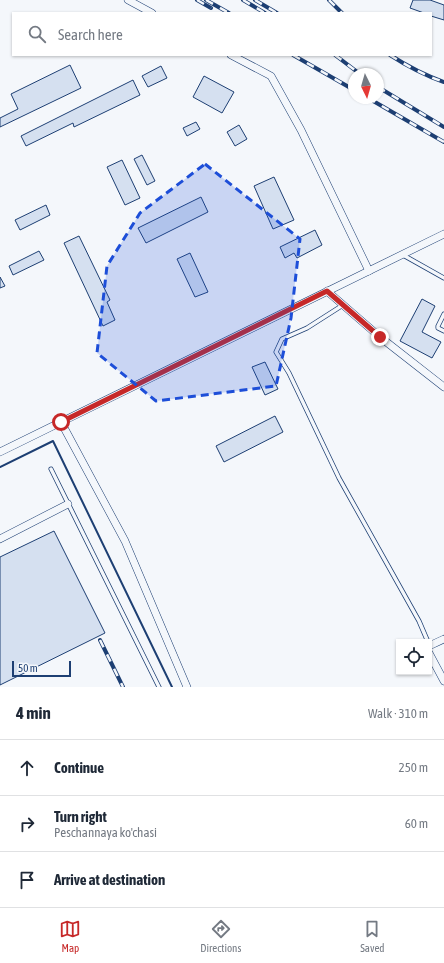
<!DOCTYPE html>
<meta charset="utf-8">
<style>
:root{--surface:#fff;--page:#f6f6f7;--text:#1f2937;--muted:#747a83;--line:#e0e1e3;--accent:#c62828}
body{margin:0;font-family:"Asap Condensed",sans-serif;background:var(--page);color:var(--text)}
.controls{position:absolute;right:12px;bottom:12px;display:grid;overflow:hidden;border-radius:0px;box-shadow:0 1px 3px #0004}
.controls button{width:36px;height:36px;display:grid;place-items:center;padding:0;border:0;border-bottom:1px solid var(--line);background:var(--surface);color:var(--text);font:20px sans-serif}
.compass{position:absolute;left:348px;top:68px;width:36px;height:36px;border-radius:50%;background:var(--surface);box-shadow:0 1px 3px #0004;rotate:175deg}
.scale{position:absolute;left:12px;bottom:10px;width:59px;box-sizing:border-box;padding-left:4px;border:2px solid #1d3f73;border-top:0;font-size:11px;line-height:14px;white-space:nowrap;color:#1d3f73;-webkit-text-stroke:3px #f4f7fb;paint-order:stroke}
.stop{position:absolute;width:12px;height:12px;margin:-9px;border:3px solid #c62828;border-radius:50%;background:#fff}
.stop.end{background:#c62828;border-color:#fff;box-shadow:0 1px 4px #0008}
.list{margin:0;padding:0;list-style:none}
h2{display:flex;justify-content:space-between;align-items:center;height:52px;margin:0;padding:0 16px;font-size:17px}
h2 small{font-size:13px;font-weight:400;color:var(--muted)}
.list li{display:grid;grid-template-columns:26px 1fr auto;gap:12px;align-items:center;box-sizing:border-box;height:56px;padding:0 16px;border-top:1px solid var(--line)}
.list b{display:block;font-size:15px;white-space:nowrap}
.list p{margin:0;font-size:13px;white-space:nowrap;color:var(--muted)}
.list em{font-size:13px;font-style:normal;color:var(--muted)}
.icon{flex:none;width:22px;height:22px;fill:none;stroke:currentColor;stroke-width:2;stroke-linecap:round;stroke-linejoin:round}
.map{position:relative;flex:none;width:444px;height:687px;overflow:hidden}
.search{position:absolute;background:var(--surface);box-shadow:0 1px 3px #0004;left:12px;right:12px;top:12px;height:44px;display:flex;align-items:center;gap:10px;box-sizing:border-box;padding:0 14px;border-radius:0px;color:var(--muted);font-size:15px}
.sheet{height:220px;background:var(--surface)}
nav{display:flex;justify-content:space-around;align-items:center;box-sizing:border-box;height:56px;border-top:1px solid var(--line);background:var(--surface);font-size:11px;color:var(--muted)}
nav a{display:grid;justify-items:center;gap:2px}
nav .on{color:var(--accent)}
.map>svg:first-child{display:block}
.building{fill:#d5e0f0;stroke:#1d3f73}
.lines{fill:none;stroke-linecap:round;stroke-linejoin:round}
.lane-casing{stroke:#1d3f73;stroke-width:5}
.street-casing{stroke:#1d3f73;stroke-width:8}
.lane{stroke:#f4f7fb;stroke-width:3.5}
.street{stroke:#f4f7fb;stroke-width:7}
.rail-casing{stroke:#1d3f73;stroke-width:4}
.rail{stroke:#f4f7fb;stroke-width:2.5;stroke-dasharray:8;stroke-linecap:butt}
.wall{stroke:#1d3f73;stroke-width:2}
.route{stroke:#c62828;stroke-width:5}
.marked{fill:#1d4ed8;fill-opacity:0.2;stroke:#1d4ed8;stroke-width:3;stroke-dasharray:8 5;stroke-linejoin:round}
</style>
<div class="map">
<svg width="444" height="687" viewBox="0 0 444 687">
<rect width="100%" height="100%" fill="#f4f7fb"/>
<!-- building -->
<g class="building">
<path d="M413 0H430L444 5V20L431 16V13H424L410 8Z"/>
<path d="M70 65 81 88 0 127V118L18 109 11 94Z"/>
<path d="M161 66 167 78 148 87 142 76Z"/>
<path d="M204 76 234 92 222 113 193 97Z"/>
<path d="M133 80 140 95 74 127 73 123 26 146 21 136Z"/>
<path d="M196 122 200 129 187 136 183 128Z"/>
<path d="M239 125 247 139 235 146 227 132Z"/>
<path d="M142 155 155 181 147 185 134 159Z"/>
<path d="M122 160 140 198 125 205 107 167Z"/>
<path d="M274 177 294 220 273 229 254 186Z"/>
<path d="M201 197 208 212 146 243 138 228Z"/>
<path d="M46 205 50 215 20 230 15 220Z"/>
<path d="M315 230 322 245 297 258 294 253 285 258 280 247Z"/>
<path d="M79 236 110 300 107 302 115 320 103 326 64 243Z"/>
<path d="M39 251 44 260 13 275 9 266Z"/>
<path d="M190 253 208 292 195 297 177 259Z"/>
<path d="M0 277 5 286 0 288Z"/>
<path d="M422 299 435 306 422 332 441 342 432 358 400 341Z"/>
<path d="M265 362 278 389 265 395 252 367Z"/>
<path d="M275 416 283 432 224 462 216 446Z"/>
<path d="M54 531 105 633 0 685V557Z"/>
</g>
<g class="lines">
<!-- lane casing -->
<g class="lane-casing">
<g id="lane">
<path d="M403 255 444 278"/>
<path d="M343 305 307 328 282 339 276 352 289 373 339 478 419 621 428 642"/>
<path d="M444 314 438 326V328L444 331"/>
<path d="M51 469 159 687"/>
</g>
</g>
<!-- street casing -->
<g class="street-casing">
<g id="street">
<path d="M128 0 152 13"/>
<path d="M231 55 271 76 301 130 369 271"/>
<path d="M327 291 380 337 444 387"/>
<path d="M61 422 125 541 187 687"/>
<path d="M0 452 444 234"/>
<path d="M0 539 68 504"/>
<path d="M429 646 444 639"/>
<path d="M429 653 444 681"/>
</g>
</g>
<!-- lane -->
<use href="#lane" class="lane"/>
<!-- street -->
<use href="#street" class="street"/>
<!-- rail casing -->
<g class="rail-casing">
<g id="rail">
<path d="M197 0 211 8"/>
<path d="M206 0 229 13"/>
<path d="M243 0 265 13"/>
<path d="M255 0 277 13"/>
<path d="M329 0 342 13"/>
<path d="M293 55 354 90"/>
<path d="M335 55 360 74"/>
<path d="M390 55C407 66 424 75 444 82"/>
<path d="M378 87 444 127"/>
<path d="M368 98 444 142"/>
<path d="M100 640 123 687"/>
</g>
</g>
<!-- rail -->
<use href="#rail" class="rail"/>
<!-- wall -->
<path class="wall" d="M0 467 53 441 172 687"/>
</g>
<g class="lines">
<!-- route -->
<path class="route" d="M61 422 327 291 380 337"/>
</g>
<!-- marked area -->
<path class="marked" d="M205 164 300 239 291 318 276 386 156 401 97 353 107 266 140 213Z"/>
</svg>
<div class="controls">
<button><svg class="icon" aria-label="locate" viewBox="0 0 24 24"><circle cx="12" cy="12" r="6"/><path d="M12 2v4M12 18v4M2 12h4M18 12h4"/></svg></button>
</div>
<svg class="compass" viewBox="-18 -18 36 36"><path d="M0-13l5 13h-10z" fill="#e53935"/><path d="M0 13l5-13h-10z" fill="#747a83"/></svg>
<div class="scale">50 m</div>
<div class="stop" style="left:61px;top:422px"></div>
<div class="stop end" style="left:380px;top:337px"></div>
<div class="search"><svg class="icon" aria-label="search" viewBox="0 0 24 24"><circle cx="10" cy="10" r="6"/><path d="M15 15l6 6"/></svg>Search here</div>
</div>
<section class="sheet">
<h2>4 min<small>Walk · 310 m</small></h2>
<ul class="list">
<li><svg class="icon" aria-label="ahead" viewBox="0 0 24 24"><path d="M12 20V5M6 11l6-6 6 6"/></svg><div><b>Continue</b></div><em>250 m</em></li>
<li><svg class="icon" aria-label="right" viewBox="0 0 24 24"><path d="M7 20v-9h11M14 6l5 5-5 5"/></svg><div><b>Turn right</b><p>Peschannaya ko'chasi</p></div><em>60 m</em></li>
<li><svg class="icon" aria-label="arrive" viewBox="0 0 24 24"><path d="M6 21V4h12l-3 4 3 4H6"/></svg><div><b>Arrive at destination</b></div></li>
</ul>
</section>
<nav>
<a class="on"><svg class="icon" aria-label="map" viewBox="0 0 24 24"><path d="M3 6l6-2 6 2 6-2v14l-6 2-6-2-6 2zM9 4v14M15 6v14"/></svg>Map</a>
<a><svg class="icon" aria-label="directions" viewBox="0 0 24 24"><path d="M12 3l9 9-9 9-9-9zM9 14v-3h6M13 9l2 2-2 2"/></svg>Directions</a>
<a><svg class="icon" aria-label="saved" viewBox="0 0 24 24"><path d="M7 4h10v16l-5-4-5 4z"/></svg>Saved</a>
</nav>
